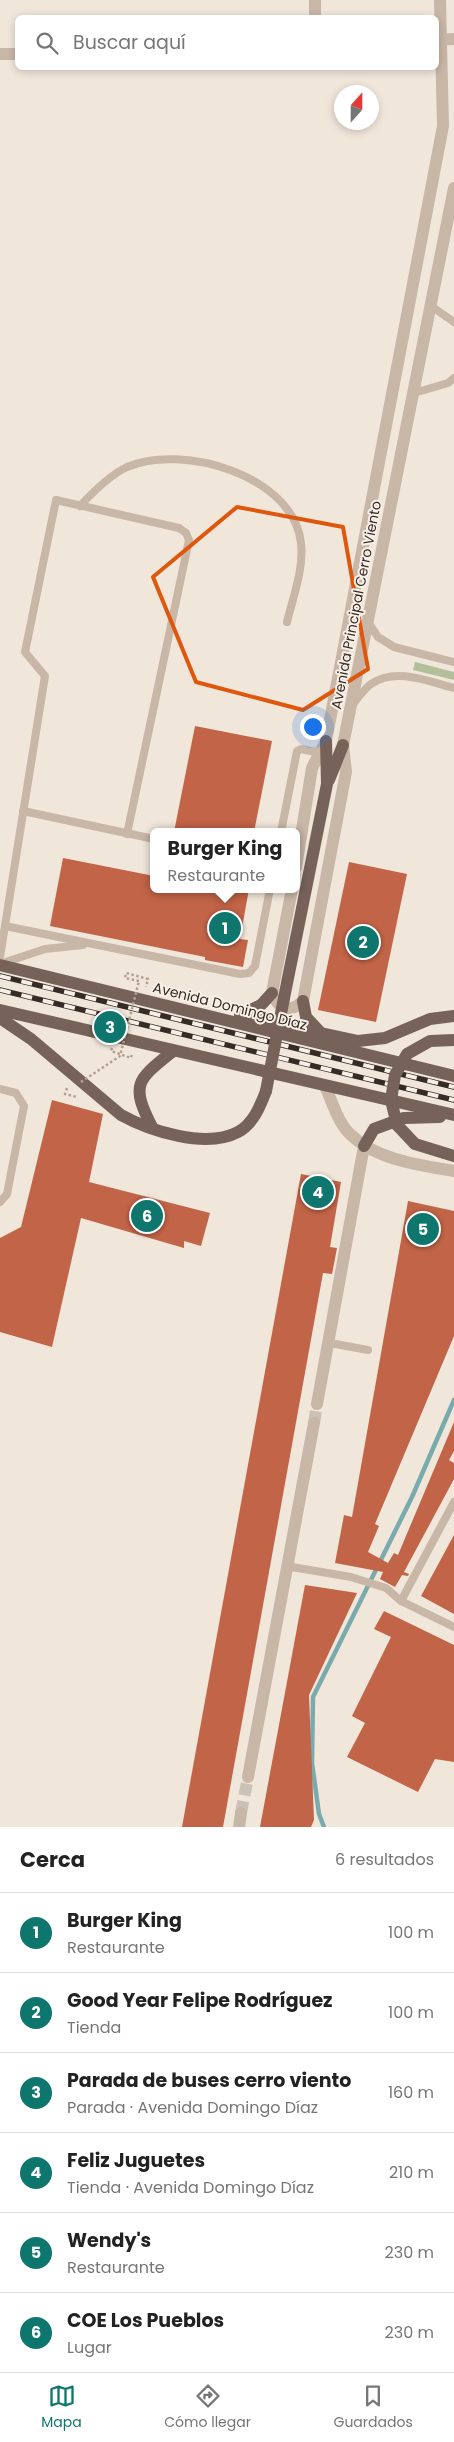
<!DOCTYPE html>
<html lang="es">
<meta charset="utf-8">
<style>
:root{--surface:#fff;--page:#f6f6f6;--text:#222;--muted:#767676;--line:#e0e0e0;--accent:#0f766e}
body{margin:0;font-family:Poppins,sans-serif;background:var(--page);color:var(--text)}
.compass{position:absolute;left:334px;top:85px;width:45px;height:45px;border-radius:50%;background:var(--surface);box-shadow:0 2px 8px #0003;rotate:21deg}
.you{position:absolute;left:312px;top:726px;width:18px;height:18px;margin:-12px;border:4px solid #fff;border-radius:50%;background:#1a73e8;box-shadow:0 0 0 8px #1a73e833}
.badge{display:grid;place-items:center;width:32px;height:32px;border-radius:50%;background:var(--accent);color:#fff;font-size:16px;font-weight:700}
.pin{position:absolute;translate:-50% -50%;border:2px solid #fff;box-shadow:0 1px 5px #0006}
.popup{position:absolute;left:150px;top:828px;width:150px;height:65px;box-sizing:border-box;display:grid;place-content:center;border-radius:8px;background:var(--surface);filter:drop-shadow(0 1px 4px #0005);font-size:16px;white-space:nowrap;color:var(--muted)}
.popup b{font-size:19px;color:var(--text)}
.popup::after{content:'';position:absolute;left:50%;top:100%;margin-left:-10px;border:10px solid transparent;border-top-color:var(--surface)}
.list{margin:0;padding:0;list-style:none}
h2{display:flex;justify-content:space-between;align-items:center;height:65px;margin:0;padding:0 20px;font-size:21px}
h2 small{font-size:16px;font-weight:400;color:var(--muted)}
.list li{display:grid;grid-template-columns:32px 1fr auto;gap:15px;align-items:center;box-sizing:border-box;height:80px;padding:0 20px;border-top:1px solid var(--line)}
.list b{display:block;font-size:19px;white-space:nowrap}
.list p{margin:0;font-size:16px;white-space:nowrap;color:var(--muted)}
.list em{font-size:16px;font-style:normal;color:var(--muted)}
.icon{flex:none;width:28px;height:28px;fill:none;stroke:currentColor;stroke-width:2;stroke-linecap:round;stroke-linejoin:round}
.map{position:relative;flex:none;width:454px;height:1827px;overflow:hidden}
.search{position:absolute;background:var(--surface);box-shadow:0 2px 8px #0003;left:15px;right:15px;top:15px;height:55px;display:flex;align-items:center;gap:12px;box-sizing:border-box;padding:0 18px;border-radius:8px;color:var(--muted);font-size:19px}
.sheet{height:545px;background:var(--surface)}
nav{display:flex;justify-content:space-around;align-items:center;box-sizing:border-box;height:70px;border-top:1px solid var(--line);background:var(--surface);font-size:14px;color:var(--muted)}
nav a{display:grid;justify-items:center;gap:2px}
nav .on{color:var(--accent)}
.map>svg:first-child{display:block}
.green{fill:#b3bf9b}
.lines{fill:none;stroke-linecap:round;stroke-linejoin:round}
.stream{stroke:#7aabac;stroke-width:4.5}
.building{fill:#c26447}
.minor-tunnel{stroke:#cbc1b6;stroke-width:12;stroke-dasharray:12 6;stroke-linecap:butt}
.path{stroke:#b4a091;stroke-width:2.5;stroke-dasharray:2.5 2.5;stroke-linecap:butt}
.service{stroke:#c8b6a7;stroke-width:8}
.minor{stroke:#c8b6a7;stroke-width:12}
.tertiary{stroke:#c8b6a7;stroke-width:12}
.primary{stroke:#766259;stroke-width:12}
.rail-casing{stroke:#352b27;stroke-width:5.5}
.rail{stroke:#f8f0e6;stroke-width:4;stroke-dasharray:11;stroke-linecap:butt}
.path-bridge{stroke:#b4a091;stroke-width:2.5;stroke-dasharray:2.5 2.5;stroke-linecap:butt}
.primary-bridge{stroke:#766259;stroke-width:12}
.marked{fill:none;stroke:#df570d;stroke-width:4;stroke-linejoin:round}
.labels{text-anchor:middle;stroke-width:4;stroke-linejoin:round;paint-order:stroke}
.street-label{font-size:14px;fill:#352b27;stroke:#f8f0e6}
</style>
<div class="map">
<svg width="454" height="1827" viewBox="0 0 454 1827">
<rect width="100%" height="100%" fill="#f0e6da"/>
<!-- green -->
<path class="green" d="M415 662 454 672V680L413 670Z"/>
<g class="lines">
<!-- stream -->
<path class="stream" d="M324 1827 319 1814 312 1763 313 1697 412 1497 454 1400"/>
</g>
<!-- building -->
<g class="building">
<path d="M195 726 272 741 254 832H174Z"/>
<path d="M63 858 154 876V889H249L240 939 248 940 243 967 205 960V957L50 926Z"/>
<path d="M349 862 407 874 376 1022 318 1010Z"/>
<path d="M52 1100 103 1114 89 1182 210 1213 201 1246 184 1241V1248L81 1218 52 1347 0 1332V1238L21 1227Z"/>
<path d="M301 1174 341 1182 330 1247 337 1248 332 1274 323 1273 223 1827H182Z"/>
<path d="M408 1201 454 1211V1336L375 1524 379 1526 368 1552 388 1563 394 1553 398 1555 454 1422V1451L449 1460 454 1463V1479L404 1572 409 1574 408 1576 402 1575 395 1587 380 1579 383 1572 335 1563 344 1515 352 1517Z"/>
<path d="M454 1535V1614L421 1596Z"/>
<path d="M305 1585 357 1593 309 1695 314 1820 311 1827H260Z"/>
<path d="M384 1611 454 1645V1762L435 1759 418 1792 347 1757 365 1723 352 1716 391 1637 374 1629Z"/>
</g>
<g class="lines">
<!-- minor-tunnel -->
<g class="minor-tunnel">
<path d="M314 1423 317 1404"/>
<path d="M241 1813 248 1777"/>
</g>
<!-- path -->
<g class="path">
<path d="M139 981 125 978 126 973 148 979 146 987"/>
<path d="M112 1048 111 1051 131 1058 132 1053"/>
<path d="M67 1088 65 1094 77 1097"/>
</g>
<!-- service -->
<g class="service">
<path d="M431 306 454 322"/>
<path d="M414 393 448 383 454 378"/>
<path d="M80 506C92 493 112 474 127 467 183 443 294 476 301 543 304 569 293 597 287 622"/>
<path d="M368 622 378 637 394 647 454 662"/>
<path d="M353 704C358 698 364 689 371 684 395 667 428 681 454 688"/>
<path d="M23 811 154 839"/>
<path d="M281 832 297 751 301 749 320 753"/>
<path d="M5 926 240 974 249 973 255 966 270 889"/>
<path d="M0 957 45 676 25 652 56 500 179 528 186 533 189 540 127 834"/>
<path d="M0 964 45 949 83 945"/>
<path d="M0 1089 16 1093 24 1106 7 1194 0 1202"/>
<path d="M330 1343 368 1350"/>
<path d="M286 1566 351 1577 386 1588 401 1601 454 1627"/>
<path d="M401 1601 454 1502"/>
</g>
<!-- minor -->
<g class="minor">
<path d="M315 0V18"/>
<path d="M436 40 454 39"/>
<path d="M0 54H18"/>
<path d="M317 1404 364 1146"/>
<path d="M248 1777 314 1423"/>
<path d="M239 1827 241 1813"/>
</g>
<!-- tertiary -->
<g class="tertiary">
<path d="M296 867 312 768 326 741 443 126 440 0"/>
<path d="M292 889 272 993C278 1009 290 1014 303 1001L346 772 343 745 454 188"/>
<path d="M325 1086C332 1101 338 1123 350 1134 376 1160 419 1165 454 1171"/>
</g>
<!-- primary -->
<g class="primary">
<path d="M329 780 343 745"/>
<path d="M0 965 454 1076"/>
<path d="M284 998 327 784 326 741"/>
<path d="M303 1001 306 1017 321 1033 358 1041 385 1038 430 1019 454 1016"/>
<path d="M0 1010 454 1115"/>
<path d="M240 1015 261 1005 272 993"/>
<path d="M243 1016 321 1033"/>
<path d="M0 1018 31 1039 121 1115C150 1131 206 1149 238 1132 253 1124 260 1107 266 1091"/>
<path d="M152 1127C130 1084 137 1080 173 1051"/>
<path d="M364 1146 374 1129 404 1118 440 1117"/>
</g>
<!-- rail casing -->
<g class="rail-casing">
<g id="rail">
<path d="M0 976 454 1087"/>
<path d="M0 990 454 1100"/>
</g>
</g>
<!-- rail -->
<use href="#rail" class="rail"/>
<!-- path-bridge -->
<path class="path-bridge" d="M81 1082 120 1056 139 981"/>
<!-- primary-bridge -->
<g class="primary-bridge">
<path d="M454 1040 430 1041 407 1054 395 1075 391 1100 397 1125 415 1144 454 1156"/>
<path d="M266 1091 284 998"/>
</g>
</g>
<!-- marked area -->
<path class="marked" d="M237 507 343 527 368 669 303 710 196 682 153 577Z"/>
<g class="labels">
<!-- street labels -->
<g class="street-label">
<text transform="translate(356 605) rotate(-79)" y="5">Avenida Principal Cerro Viento</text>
<text transform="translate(230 1006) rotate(14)" y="5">Avenida Domingo Díaz</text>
</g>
</g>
</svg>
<svg class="compass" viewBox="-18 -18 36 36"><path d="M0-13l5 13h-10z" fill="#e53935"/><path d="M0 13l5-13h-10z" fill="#767676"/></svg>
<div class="you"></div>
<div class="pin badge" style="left:225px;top:928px">1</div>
<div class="popup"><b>Burger King</b>Restaurante</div>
<div class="pin badge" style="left:363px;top:942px">2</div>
<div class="pin badge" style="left:110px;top:1027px">3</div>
<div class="pin badge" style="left:318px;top:1192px">4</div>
<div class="pin badge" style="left:423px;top:1229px">5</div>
<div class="pin badge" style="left:147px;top:1216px">6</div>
<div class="search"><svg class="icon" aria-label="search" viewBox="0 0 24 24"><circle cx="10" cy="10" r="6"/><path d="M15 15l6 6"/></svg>Buscar aquí</div>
</div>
<section class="sheet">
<h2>Cerca<small>6 resultados</small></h2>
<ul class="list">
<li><span class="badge">1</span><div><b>Burger King</b><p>Restaurante</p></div><em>100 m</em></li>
<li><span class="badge">2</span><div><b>Good Year Felipe Rodríguez</b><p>Tienda</p></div><em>100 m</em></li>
<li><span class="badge">3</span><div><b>Parada de buses cerro viento</b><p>Parada · Avenida Domingo Díaz</p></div><em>160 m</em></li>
<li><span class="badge">4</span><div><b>Feliz Juguetes</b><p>Tienda · Avenida Domingo Díaz</p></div><em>210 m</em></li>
<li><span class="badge">5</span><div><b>Wendy's</b><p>Restaurante</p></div><em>230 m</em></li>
<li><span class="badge">6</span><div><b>COE Los Pueblos</b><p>Lugar</p></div><em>230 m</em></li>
</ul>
</section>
<nav>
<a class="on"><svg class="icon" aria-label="map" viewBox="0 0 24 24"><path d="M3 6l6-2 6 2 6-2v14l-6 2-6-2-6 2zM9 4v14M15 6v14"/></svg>Mapa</a>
<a><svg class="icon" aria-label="directions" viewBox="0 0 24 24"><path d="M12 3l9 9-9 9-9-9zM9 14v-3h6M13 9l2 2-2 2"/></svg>Cómo llegar</a>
<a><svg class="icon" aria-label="saved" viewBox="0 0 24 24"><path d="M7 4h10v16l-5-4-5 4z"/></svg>Guardados</a>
</nav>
